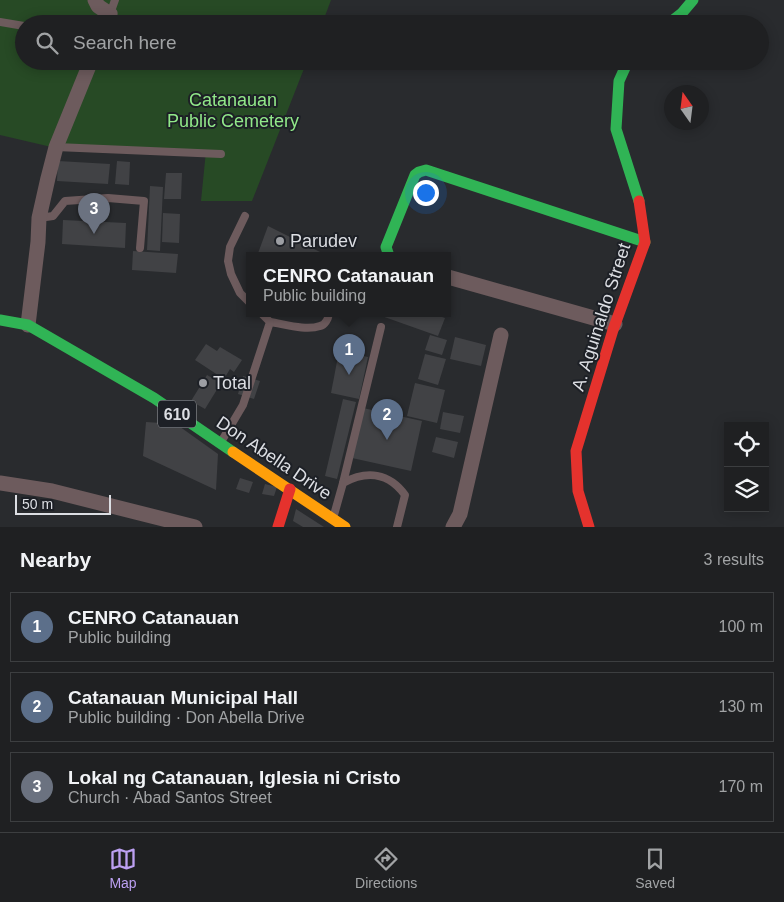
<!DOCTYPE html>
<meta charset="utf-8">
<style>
:root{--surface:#1f2022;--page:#27282a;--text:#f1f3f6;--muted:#a1a3a5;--line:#3c3e40;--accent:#bca0f2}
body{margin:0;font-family:Helvetica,sans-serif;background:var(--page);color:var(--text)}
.controls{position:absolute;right:15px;bottom:15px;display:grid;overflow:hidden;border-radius:0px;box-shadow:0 2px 12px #0003}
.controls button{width:45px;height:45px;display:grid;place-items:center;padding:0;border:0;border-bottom:1px solid var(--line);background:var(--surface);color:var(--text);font:25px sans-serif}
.compass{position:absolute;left:664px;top:85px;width:45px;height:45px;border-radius:50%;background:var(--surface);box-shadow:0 2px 12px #0003;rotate:346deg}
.scale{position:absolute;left:15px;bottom:12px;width:96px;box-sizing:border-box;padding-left:5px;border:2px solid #dcdee3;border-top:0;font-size:14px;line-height:18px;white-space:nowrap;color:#dcdee3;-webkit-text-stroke:4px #1d2026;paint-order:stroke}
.you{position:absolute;left:425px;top:192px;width:18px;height:18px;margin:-12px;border:4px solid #fff;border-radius:50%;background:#1a73e8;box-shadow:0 0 0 8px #1a73e833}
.badge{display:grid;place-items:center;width:32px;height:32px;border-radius:50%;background:var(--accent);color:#fff;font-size:16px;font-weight:700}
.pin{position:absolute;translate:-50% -41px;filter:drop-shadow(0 1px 2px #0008)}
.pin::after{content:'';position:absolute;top:26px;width:18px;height:15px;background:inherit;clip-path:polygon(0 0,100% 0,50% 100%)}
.popup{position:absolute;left:246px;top:252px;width:205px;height:65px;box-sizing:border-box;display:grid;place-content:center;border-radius:0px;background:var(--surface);filter:drop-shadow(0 1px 4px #0005);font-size:16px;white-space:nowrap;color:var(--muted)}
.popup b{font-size:19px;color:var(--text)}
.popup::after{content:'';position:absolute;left:50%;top:100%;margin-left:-10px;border:10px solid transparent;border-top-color:var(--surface)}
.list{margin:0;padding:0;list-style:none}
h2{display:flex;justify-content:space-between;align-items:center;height:65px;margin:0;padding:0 20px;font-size:21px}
h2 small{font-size:16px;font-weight:400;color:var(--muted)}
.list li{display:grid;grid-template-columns:32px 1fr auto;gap:15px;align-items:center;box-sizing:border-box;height:70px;margin:0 10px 10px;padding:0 10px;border:1px solid var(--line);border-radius:0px}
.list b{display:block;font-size:19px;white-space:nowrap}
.list p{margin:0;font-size:16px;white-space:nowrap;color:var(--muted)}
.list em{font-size:16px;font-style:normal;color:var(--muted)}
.icon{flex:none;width:28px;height:28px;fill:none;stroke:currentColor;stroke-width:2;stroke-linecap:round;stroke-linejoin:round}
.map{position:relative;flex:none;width:784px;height:527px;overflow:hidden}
.search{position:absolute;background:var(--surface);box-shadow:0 2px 12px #0003;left:15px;right:15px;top:15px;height:55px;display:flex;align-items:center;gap:12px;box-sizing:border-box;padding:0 18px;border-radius:28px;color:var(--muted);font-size:19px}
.sheet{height:305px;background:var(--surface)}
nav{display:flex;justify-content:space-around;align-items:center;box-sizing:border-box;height:70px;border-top:1px solid var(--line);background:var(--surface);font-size:14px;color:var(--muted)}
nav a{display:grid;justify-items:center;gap:2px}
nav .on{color:var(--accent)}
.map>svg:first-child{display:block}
.green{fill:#274a25}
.building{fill:#414245}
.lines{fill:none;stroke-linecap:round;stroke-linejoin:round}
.lane{stroke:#6d5b5d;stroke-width:8}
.street{stroke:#6d5b5d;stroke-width:15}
.fast{stroke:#30b455;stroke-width:11}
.slow{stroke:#ff9f0a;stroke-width:11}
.jam{stroke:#e5322d;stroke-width:11}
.poi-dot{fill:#9d9fa4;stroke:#1d2026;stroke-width:2}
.labels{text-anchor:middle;stroke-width:4;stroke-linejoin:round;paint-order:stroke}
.shield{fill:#1d2026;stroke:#a3a5aa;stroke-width:1}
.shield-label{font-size:16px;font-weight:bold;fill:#dcdee3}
.park-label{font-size:18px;fill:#91e889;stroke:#1d2026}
.poi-label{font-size:18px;fill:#dcdee3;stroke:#1d2026;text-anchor:start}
.street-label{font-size:18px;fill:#dcdee3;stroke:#1d2026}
</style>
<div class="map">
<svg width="784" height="527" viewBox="0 0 784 527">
<rect width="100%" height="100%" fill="#292b2e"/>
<!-- green -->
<path class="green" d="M0 0H331L322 24H24V61H307L252 201H201L206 151 60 149 0 135Z"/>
<!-- building -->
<g class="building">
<path d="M58 161 110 164 108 184 57 181Z"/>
<path d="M117 161 130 162 129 185 115 184Z"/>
<path d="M166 173H182L181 199H164Z"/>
<path d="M150 186 163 187 160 251 147 250Z"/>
<path d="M163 213 180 214 179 243 162 242Z"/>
<path d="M63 220 126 223 125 248 62 244Z"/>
<path d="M268 226 328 256H257Z"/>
<path d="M133 251 178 254 176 273 132 270Z"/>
<path d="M376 314H434L445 318 438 336Z"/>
<path d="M430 335 447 340 442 355 425 350Z"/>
<path d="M455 337 486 345 481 366 450 359Z"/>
<path d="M206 344 217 351 220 347 242 360 234 372 230 369 224 379 195 360Z"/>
<path d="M339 351 368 357 359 399 331 393Z"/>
<path d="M425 354 446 359 438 385 418 379Z"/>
<path d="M207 375 221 383 205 409 191 401Z"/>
<path d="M243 376 260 381 254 399 238 394Z"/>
<path d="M415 383 445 390 437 423 407 416Z"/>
<path d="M343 399 356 402 337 479 325 476Z"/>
<path d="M363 408 422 421 411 471 352 458Z"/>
<path d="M443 412 464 416 460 433 440 429Z"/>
<path d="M146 422 176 424 218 454 216 490 143 456Z"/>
<path d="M436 437 458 442 454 458 432 452Z"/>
<path d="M240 478 253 482 249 493 236 489Z"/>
<path d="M265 484 277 487 274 496 262 494Z"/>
<path d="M296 509 324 527H303L293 521Z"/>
</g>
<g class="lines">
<!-- lane -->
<g class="lane">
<path d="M110 14 115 0"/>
<path d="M0 22 24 26"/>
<path d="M56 147 221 154"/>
<path d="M245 216 230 247 228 261 231 274 240 293 250 303"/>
<path d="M39 218 53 216 65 201 108 198 144 201 140 248"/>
<path d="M270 322C284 324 306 331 320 326 325 325 328 319 329 314"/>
<path d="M221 442 243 405 270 322 262 314"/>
<path d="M343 483 381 327"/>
<path d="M334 515 343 483C367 470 389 473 405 495L397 527"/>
</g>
<!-- street -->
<g class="street">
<path d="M95 0 98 6 110 14 106 24"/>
<path d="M448 277 615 324"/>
<path d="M28 325 38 242 39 218 48 178 56 147 91 61"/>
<path d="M0 483 52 491 195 527"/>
<path d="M453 527 460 514 501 335"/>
</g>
<!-- fast -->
<g class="fast">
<path d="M668 24 682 13 693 0"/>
<path d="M628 61 619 81 616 129 639 201"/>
<path d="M389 256 386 247 415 175 419 172 426 170 645 242"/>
<path d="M0 320 28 325 154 398 233 452"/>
</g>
<!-- slow -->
<path class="slow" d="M233 452 345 527"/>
<!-- jam -->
<g class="jam">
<path d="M278 527 290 489"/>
<path d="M589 527 578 491 576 451 613 330 645 242 639 201"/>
</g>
</g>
<!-- markers -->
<g class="poi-dot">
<circle cx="280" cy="241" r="5"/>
<circle cx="203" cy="383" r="5"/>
</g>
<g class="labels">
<!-- shield labels -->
<rect class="shield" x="158" y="400.5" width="38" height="27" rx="4"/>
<g class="shield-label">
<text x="177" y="420">610</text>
</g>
<!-- park labels -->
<g class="park-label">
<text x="233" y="106">Catanauan<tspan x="233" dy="21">Public Cemetery</tspan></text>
</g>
<!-- poi labels -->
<g class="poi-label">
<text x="290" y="247">Parudev</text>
<text x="213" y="389">Total</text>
</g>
<!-- street labels -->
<g class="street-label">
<text transform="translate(601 317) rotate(-72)" y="6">A. Aguinaldo Street</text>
<text transform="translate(274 458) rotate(34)" y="6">Don Abella Drive</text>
</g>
</g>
</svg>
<div class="controls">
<button><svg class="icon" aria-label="locate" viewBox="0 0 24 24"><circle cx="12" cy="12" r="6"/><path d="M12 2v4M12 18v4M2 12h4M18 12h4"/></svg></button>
<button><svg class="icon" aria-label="layers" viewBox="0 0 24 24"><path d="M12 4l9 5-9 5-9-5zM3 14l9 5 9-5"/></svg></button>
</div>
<svg class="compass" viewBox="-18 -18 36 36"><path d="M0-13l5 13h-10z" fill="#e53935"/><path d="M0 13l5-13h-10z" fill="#a1a3a5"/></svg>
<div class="scale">50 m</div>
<div class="you"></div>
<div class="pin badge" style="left:349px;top:375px;background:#5c6f8a">1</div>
<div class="popup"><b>CENRO Catanauan</b>Public building</div>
<div class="pin badge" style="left:387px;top:440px;background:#5c6f8a">2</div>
<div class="pin badge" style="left:94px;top:234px;background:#6b7280">3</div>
<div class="search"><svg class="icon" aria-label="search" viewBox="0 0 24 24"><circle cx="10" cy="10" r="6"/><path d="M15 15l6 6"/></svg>Search here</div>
</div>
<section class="sheet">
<h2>Nearby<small>3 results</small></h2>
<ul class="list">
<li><span class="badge" style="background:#5c6f8a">1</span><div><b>CENRO Catanauan</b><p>Public building</p></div><em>100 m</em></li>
<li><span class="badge" style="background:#5c6f8a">2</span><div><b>Catanauan Municipal Hall</b><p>Public building · Don Abella Drive</p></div><em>130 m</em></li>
<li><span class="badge" style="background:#6b7280">3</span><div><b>Lokal ng Catanauan, Iglesia ni Cristo</b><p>Church · Abad Santos Street</p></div><em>170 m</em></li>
</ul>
</section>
<nav>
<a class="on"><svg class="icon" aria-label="map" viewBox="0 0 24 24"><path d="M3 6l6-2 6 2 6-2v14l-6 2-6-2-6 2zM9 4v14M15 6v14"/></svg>Map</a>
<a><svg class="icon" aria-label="directions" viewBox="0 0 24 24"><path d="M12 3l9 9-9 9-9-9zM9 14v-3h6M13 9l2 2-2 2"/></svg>Directions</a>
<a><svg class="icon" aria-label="saved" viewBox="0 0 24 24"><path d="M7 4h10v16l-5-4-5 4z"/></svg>Saved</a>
</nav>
